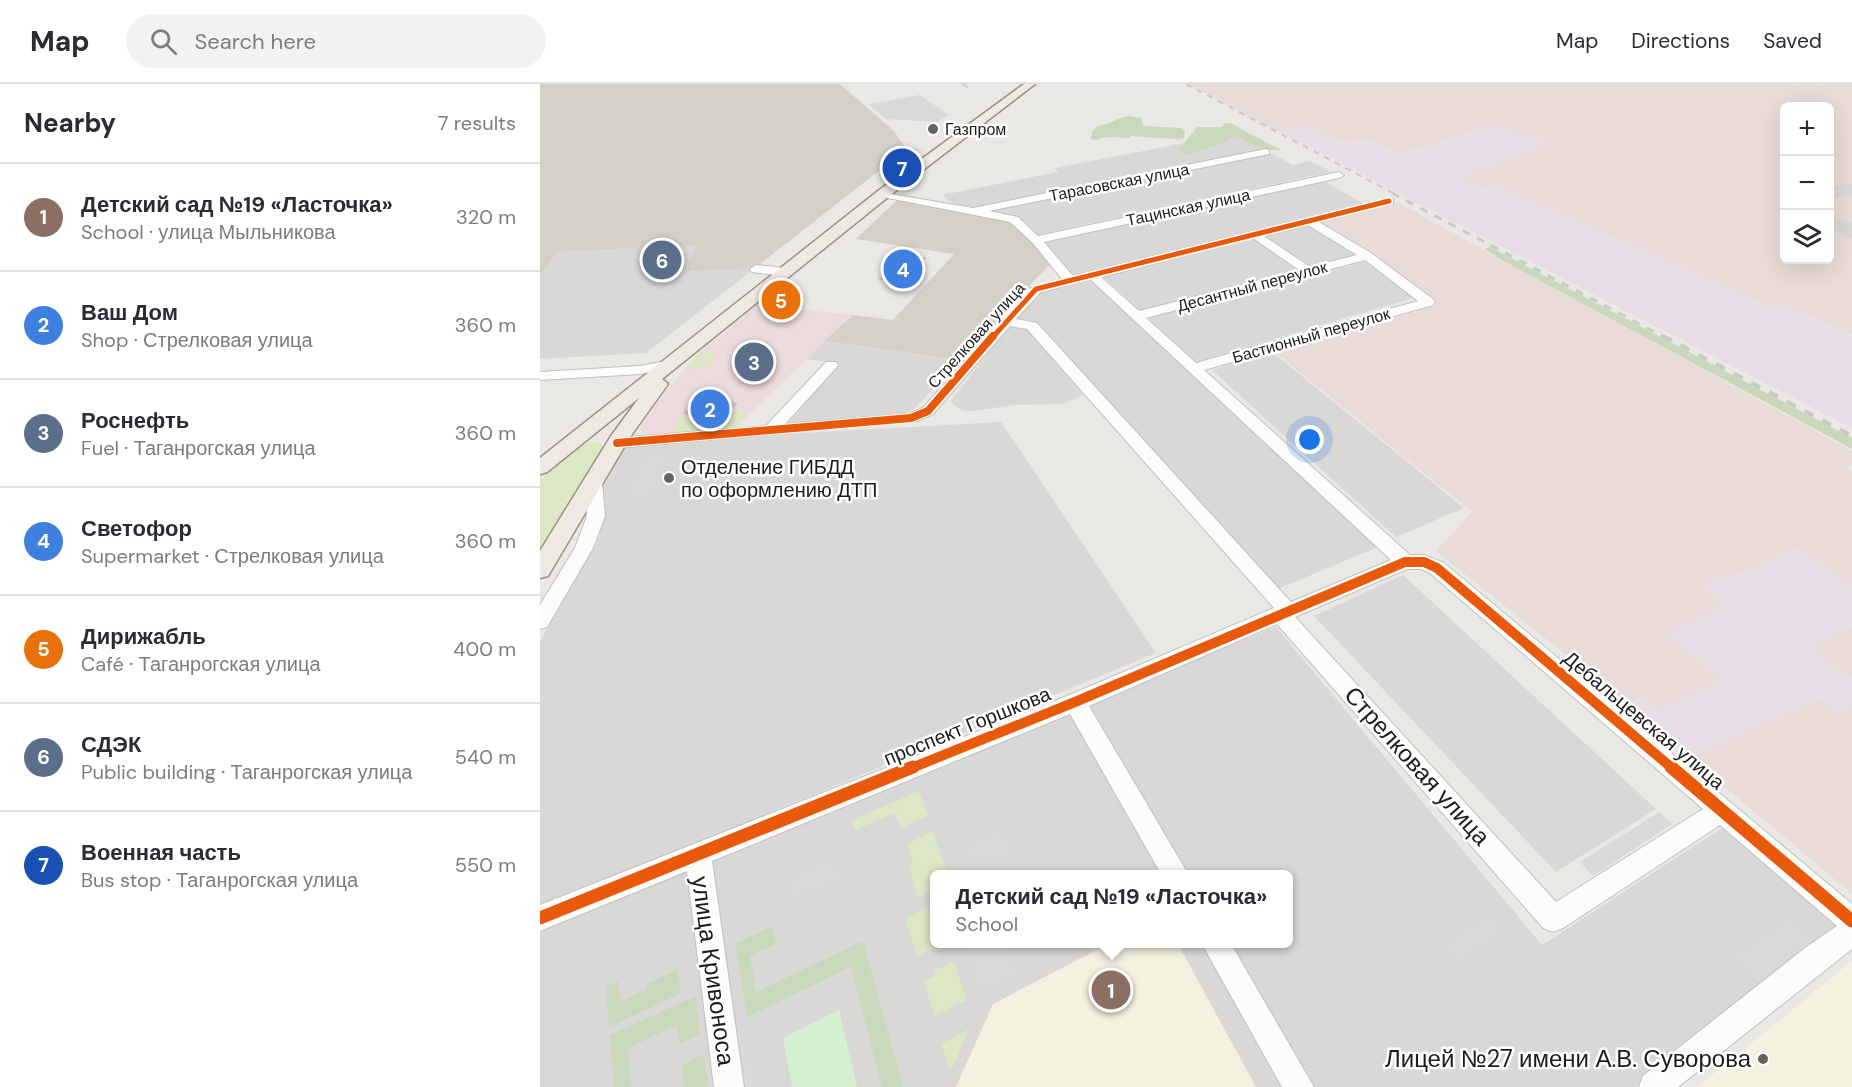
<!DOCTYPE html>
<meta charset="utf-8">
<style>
:root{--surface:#fff;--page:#f2f2f3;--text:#2b2b33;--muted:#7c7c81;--line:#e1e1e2;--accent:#646362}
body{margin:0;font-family:"DM Sans",sans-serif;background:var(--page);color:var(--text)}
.controls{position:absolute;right:18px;top:18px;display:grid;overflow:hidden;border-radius:9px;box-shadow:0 6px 24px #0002}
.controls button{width:54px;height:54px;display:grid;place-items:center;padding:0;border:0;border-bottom:2px solid var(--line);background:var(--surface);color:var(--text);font:30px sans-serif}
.you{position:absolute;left:770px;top:356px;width:21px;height:21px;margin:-15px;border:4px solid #fff;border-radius:50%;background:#1a73e8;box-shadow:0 0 0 9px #1a73e833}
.badge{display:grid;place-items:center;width:39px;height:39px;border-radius:50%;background:var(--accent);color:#fff;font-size:20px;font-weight:700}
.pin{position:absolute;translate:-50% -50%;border:3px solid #fff;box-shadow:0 2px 6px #0006}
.popup{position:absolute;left:390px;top:786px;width:363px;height:78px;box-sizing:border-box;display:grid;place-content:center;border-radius:9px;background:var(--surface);filter:drop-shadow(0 2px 4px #0005);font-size:20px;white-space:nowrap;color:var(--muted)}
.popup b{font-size:22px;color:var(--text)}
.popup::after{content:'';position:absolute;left:50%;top:100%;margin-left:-12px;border:12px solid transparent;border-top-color:var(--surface)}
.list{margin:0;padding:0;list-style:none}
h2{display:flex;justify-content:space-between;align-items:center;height:78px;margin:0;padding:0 24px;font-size:26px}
h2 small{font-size:20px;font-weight:400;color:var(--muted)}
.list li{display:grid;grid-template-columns:39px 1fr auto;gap:18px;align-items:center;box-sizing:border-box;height:108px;padding:0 24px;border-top:2px solid var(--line)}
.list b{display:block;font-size:22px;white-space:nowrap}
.list p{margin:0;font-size:20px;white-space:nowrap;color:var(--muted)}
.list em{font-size:20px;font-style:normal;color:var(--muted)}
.icon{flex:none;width:33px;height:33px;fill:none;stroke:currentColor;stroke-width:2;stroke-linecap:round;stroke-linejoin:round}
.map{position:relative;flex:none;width:1312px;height:1003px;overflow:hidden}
header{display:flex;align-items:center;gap:36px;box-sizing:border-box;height:84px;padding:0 30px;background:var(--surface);border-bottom:2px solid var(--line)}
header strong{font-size:28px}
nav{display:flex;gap:33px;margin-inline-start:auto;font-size:21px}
.search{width:420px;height:54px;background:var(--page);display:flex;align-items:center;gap:15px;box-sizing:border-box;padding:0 21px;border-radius:33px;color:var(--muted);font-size:22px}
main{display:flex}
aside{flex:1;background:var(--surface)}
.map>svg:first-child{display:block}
.residential{fill:#d9d8d6;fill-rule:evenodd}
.commercial{fill:#ecdbdc}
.industrial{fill:#e8dde5}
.education{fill:#f5f1e0}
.military{fill:#e9dcd8;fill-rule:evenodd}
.construction{fill:#d3d1c7}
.grass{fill:#dce7c4}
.forest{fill:#c9d8bb}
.park{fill:#d5f0d0}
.parking{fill:#dad9d8}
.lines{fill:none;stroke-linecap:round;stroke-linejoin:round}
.taxiway{fill:#dad8d6;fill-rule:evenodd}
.building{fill:#d1cecc;stroke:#cdc9c6;stroke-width:1.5}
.minor-casing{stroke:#c1c0bf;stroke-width:2}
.major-casing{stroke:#9f9283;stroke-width:3}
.minor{fill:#fcfcfb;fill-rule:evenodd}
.major{fill:#efe9e3;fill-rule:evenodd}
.rail-far2{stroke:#c9c9c8;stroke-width:2;stroke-dasharray:6 6;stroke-linecap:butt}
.rail-far1{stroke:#c9c9c8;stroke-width:3;stroke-dasharray:8 8;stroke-linecap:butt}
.rail{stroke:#c9c9c8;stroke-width:4;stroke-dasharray:10 10;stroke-linecap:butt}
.cycleway-far3-casing{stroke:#fff;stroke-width:8}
.cycleway-far2-casing{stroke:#fff;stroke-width:10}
.cycleway-far1-casing{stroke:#fff;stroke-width:14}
.cycleway-casing{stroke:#fff;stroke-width:16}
.cycleway-far3{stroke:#e8590c;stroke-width:5}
.cycleway-far2{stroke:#e8590c;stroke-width:8}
.cycleway-far1{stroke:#e8590c;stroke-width:10}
.cycleway{stroke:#e8590c;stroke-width:13}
.poi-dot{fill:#646362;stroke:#fff;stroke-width:2}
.labels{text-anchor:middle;stroke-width:5;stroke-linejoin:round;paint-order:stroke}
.far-poi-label{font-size:16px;fill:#1c1c1c;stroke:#fff;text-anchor:start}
.far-street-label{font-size:16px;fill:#1c1c1c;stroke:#fff}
.poi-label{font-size:20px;fill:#1c1c1c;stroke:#fff;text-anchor:start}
.street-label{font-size:20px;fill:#1c1c1c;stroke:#fff}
.near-street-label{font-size:24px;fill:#1c1c1c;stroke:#fff}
.near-poi-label{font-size:24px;fill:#1c1c1c;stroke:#fff;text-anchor:end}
</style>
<header>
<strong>Map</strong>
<div class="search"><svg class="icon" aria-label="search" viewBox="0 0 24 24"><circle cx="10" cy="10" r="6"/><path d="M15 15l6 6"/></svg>Search here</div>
<nav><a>Map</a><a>Directions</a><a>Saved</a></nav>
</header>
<main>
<aside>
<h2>Nearby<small>7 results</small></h2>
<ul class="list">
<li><span class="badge" style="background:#8d6e63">1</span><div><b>Детский сад №19 «Ласточка»</b><p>School · улица Мыльникова</p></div><em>320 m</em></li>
<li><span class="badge" style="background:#3f7fe0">2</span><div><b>Ваш Дом</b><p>Shop · Стрелковая улица</p></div><em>360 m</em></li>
<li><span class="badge" style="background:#5c6f8a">3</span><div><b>Роснефть</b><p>Fuel · Таганрогская улица</p></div><em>360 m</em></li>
<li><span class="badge" style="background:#3f7fe0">4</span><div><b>Светофор</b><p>Supermarket · Стрелковая улица</p></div><em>360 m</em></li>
<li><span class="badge" style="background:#e8710a">5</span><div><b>Дирижабль</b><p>Café · Таганрогская улица</p></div><em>400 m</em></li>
<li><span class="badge" style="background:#5c6f8a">6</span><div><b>СДЭК</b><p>Public building · Таганрогская улица</p></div><em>540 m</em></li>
<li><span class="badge" style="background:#1a4fb4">7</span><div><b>Военная часть</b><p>Bus stop · Таганрогская улица</p></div><em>550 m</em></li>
</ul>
</aside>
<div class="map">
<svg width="1312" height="1003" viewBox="0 0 1312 1003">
<rect width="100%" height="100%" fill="#eae8e5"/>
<!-- residential -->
<g class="residential">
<path d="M692 50 725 67 432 126 411 118 402 111 518 88 515 84Z"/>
<path d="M732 69 752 81 770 77 791 88 496 151 450 127Z"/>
<path d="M780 95 826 121 534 191 500 157Z"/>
<path d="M773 141 820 171 769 184 724 153Z"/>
<path d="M717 155 761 187 602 228 563 192Z"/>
<path d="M156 160 147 186 215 184 106 269 0 275V193L15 168Z"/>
<path d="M828 177 884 211 656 278 608 234Z"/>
<path d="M552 196 838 463 735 506 497 240 488 236 475 235 494 210Z"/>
<path d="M470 241 485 243 543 311 523 320 474 321 434 327H423L410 318Z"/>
<path d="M282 257 420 276 374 325 365 329 346 334 246 341 300 280 267 275Z"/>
<path d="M731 267 924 424 856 453 672 286Z"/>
<path d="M461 338 616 569 0 824V557L60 451 63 403 85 363 102 358Z"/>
<path d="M863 491 1116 725 1016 788 774 532Z"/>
<path d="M736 543 1002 861 1185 742 1306 840 1096 1003H0V841ZM394 790H748V860H394Z"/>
</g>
<!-- commercial -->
<path class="commercial" d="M236 206 265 212 253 224 312 231 192 347 113 351 103 349 99 345 124 310 160 268Z"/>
<!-- industrial -->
<g class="industrial">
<path d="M950 41 1011 59 920 94 944 105 957 102 1233 224 1242 220 1312 252V344L738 47 765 42 804 61 827 55 860 72Z"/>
<path d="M1257 464 1312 503V543L1269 563 1312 594V621L1298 629 1280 614 1149 673 1087 620 1101 614 1182 596 1124 550 1184 523 1162 500 1221 482Z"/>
</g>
<!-- education -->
<g class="education">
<path d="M568 860H638L716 1003H416L453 920Z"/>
<path d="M1312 877V1003H1157L1227 947Z"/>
</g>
<!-- military -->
<g class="military">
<path d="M648 0H1312V251L1242 220 1233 224 957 102 944 105 919 94 1010 59 950 41 860 71 827 55 804 60 765 42 737 47ZM1290 22V176H1244V22Z"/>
<path d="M857 118 1312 367V380L1306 383 1312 388V503L1257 464 1221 482 1163 500 1184 523 1125 550 1182 596 1118 626 1101 614 1087 620 896 467 932 428 736 269 894 222 868 208 773 141Z"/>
<path d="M1312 543V594L1269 563Z"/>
<path d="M1280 614 1298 629 1312 621V810L1149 673Z"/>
</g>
<!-- construction -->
<g class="construction">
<path d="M0 0H300L354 47 364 62 363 68 215 184 146 187 156 161 16 168 0 192Z"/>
<path d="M357 116 473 138 511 179 420 276 284 257 313 231 353 236 414 170 316 155Z"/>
</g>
<!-- grass -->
<g class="grass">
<path d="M172 268 175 273 167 282 144 286 158 270Z"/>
<path d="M191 327 208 330 192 347 131 350 142 331 181 335Z"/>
<path d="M56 358 68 362 0 470V393L38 363Z"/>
<path d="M379 707 388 732 361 744 355 729 315 746 312 736Z"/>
<path d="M392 747 408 790H394V806L378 814 369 783 374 781 367 760Z"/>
<path d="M394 820V860H403L377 872 365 834Z"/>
<path d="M414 877 427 916 394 932 384 897 395 892 394 887Z"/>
<path d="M429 945 413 983 409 984 401 960Z"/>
</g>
<!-- forest -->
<g class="forest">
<path d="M590 32 601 34 603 42 641 44 645 47 644 54 637 55 591 52 589 54 564 53 557 56 551 55 552 48 558 42C570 41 578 33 590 32Z"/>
<path d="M690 39 741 66C724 68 710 60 696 52L678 61 647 71 639 66 657 43H682L684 40Z"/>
<path d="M362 64H375L378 66 362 80 347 82 342 76Z"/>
<path d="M950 163 1312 354V365L962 176 945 165Z"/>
<path d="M232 842 236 860 210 872 216 908 323 857 363 1003H342L311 883 207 933 195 860Z"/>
<path d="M138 885 141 909 69 943 66 903 78 897 81 917 107 905V900Z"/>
<path d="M156 912 160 950 139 960 137 941 88 964 91 1003H74L70 951Z"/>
<path d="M164 970 168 1003H144L142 981Z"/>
</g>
<!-- park -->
<path class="park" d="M299 926 317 1003H252L243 954Z"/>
<!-- parking -->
<g class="parking">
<path d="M380 11 409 31 397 38 346 35 328 20Z"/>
<path d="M130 368 109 414 81 417 103 371Z"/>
<path d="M1119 728 1132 740 1053 792 1040 778Z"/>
<path d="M462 743 482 790H434L423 761Z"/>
<path d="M296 773 301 795 249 817 245 795Z"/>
<path d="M953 828 968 846 916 879 901 860Z"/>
<path d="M1247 834 1271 858 1216 899 1192 874Z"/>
<path d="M424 860H466L477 891 441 910Z"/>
<path d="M206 944 215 1003H198L191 951Z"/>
<path d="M1098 953 1112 970 1078 996 1064 978Z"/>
</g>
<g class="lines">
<!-- taxiway -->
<g class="taxiway">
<path d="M1312 99V111L1290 115V103Z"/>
<path d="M1290 132 1312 139V154L1290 146Z"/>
</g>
</g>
<!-- building -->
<g class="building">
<path d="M367 172 385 174 359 198 340 195Z"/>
<path d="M160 315 196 320 181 335 144 329Z"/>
</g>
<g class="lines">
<!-- minor casing -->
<g class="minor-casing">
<g id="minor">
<path d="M726 65 729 66V70L449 127 478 133 498 152 799 88 804 91 799 94 504 158 533 192 849 114 853 115V119L779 138 831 169 893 215 895 218 893 221 664 286 870 471H884L904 479 1312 820V865L1138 1003H1099L1103 992 1265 864 1297 842 1180 741 1023 844 1013 848 1003 844 737 540 549 622 648 790H621L530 630 172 777 204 1003H174L147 787 0 847V821L527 612 734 524 487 245 470 242 393 330 377 337 77 364 69 359 77 354 226 342 286 278H296L298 281 296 284 245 340 368 330 383 324 487 205 522 195 492 158 470 138 343 113 338 110 339 108 433 124ZM768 141 817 171 770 183 724 152ZM713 154 759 186 599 227 561 193ZM825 176 878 217 656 279 606 234ZM550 195 851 476 751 518 497 239 476 235 501 208ZM867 485H881L890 489 1163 725 1016 818 755 533Z"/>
<path d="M216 181 245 184 251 188 245 192 212 188 210 185Z"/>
<path d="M131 276 136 277 138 280 136 283 100 290 0 296V288L100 282Z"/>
<path d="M53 393 59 394 62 398 65 432 53 464 7 543 0 545V521L35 464 47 432 44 398 47 394Z"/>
<path d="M662 860H691L774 1003H742Z"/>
</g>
</g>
<!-- major casing -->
<g class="major-casing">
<path id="major" d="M484 0H495L348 113 122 295 128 300 90 353 8 492 0 494V467L71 352 99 314 7 388 0 390V374L338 107Z"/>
</g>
<!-- minor -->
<use href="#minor" class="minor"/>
<!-- major -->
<use href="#major" class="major"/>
<!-- rail-far2 -->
<g class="rail-far2">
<path d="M423 0 431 6"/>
<path d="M646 0 855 110"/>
</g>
<!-- rail-far1 -->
<path class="rail-far1" d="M852 109 1126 254"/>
<!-- rail -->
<path class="rail" d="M1123 252 1312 352"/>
<!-- cycleway-far3 casing -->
<g class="cycleway-far3-casing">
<path id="cycleway-far3" d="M452 254 496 205 849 117"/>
</g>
<!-- cycleway-far2 casing -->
<g class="cycleway-far2-casing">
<path id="cycleway-far2" d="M77 359 371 334 388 327 453 252"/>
</g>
<!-- cycleway-far1 casing -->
<g class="cycleway-far1-casing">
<path id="cycleway-far1" d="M369 685 535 618 865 478H884L897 484 1133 685"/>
</g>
<!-- cycleway casing -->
<g class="cycleway-casing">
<g id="cycleway">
<path d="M1131 683 1312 837"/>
<path d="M0 834 373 683"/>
</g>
</g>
<!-- cycleway-far3 -->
<use href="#cycleway-far3" class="cycleway-far3"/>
<!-- cycleway-far2 -->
<use href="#cycleway-far2" class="cycleway-far2"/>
<!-- cycleway-far1 -->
<use href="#cycleway-far1" class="cycleway-far1"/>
<!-- cycleway -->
<use href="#cycleway" class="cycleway"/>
</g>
<!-- markers -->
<g class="poi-dot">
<circle cx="393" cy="45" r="6"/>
<circle cx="129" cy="394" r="6"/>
<circle cx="1223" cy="975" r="6"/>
</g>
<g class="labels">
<!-- far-poi labels -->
<g class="far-poi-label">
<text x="405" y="51">Газпром</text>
</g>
<!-- far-street labels -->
<g class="far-street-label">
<text transform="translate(579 98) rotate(-11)" y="6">Тарасовская улица</text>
<text transform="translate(648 123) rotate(-12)" y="6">Тацинская улица</text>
<text transform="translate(712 202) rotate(-15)" y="6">Десантный переулок</text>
<text transform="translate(436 251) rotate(-48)" y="6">Стрелковая улица</text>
<text transform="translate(771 251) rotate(-16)" y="6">Бастионный переулок</text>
</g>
<!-- poi labels -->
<g class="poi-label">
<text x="141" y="390">Отделение ГИБДД<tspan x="141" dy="23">по оформлению ДТП</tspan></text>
</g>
<!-- street labels -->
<g class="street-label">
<text transform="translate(1104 636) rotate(40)" y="7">Дебальцевская улица</text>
<text transform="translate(427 642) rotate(-22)" y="7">проспект Горшкова</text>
</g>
<!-- near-street labels -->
<g class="near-street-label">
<text transform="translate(877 682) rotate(48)" y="8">Стрелковая улица</text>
<text transform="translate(173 887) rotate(82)" y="8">улица Кривоноса</text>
</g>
<!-- near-poi labels -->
<g class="near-poi-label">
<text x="1211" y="983">Лицей №27 имени А.В. Суворова</text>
</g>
</g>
</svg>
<div class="controls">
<button>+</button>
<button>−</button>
<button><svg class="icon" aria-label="layers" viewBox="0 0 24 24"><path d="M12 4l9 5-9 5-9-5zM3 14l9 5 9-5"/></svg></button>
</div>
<div class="you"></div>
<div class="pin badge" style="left:571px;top:906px;background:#8d6e63">1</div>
<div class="popup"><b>Детский сад №19 «Ласточка»</b>School</div>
<div class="pin badge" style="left:170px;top:325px;background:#3f7fe0">2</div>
<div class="pin badge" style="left:214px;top:278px;background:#5c6f8a">3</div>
<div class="pin badge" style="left:363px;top:185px;background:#3f7fe0">4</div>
<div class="pin badge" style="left:241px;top:216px;background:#e8710a">5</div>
<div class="pin badge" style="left:122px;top:176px;background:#5c6f8a">6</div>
<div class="pin badge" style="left:362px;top:84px;background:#1a4fb4">7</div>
</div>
</main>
